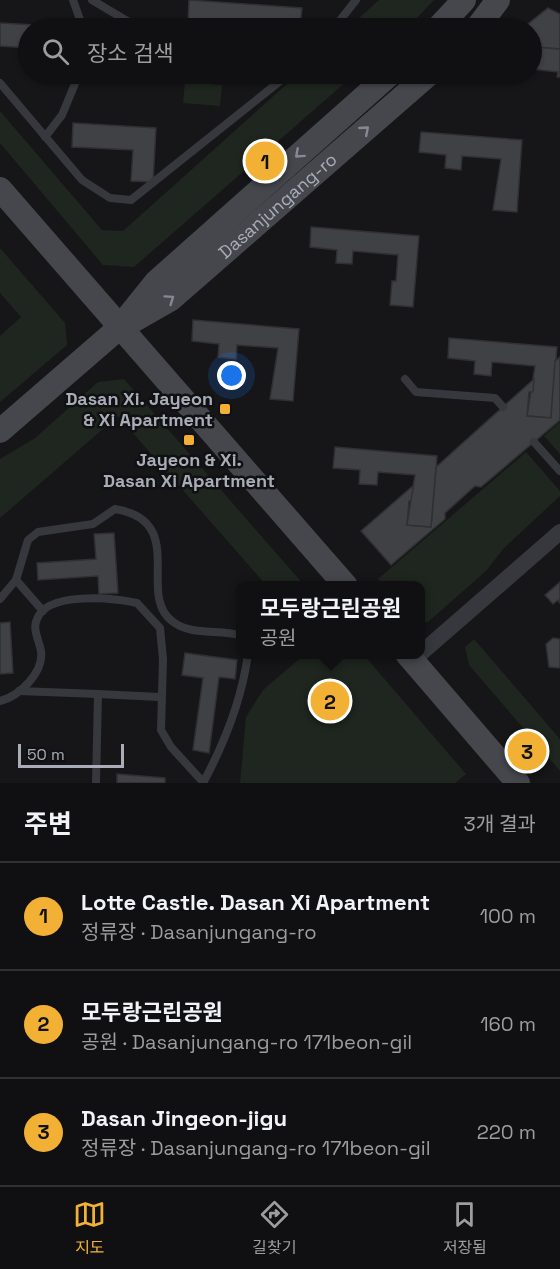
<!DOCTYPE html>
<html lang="ko">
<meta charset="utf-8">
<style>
:root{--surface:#101012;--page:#1e1e20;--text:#f1f3f6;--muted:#9c9d9f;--line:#303032;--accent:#f2b134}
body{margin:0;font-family:"Space Grotesk","Noto Sans KR",sans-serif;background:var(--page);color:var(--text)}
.scale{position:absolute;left:18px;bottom:15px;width:106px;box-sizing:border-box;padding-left:6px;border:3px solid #a8adb8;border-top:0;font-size:16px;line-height:21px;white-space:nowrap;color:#a8adb8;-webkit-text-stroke:4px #111113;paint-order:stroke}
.you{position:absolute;left:232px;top:376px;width:21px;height:21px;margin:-15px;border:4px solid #fff;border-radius:50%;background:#1a73e8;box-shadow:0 0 0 9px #1a73e833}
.badge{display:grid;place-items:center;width:39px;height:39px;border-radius:50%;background:var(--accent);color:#111;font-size:20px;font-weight:700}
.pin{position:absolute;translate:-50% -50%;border:3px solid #fff;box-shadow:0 2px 6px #0006}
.popup{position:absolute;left:236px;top:581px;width:189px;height:78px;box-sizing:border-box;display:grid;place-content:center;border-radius:12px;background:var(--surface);filter:drop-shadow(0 2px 4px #0005);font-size:20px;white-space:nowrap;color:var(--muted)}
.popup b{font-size:22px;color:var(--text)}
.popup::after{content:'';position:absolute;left:50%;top:100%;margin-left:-12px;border:12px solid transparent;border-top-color:var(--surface)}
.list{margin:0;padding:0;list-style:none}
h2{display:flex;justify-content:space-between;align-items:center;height:78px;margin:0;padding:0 24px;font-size:26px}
h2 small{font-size:20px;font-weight:400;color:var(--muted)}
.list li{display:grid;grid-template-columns:39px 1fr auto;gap:18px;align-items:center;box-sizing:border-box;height:108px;padding:0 24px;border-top:2px solid var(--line)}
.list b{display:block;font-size:22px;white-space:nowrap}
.list p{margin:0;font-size:20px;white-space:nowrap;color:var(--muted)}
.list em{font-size:20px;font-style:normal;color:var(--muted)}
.icon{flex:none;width:33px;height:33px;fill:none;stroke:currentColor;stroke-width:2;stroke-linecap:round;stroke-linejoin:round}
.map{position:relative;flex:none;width:560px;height:783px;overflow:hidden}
.search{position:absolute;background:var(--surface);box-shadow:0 2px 4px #0004;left:18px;right:18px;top:18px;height:66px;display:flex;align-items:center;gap:15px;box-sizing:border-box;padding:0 21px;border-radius:33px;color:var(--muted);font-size:22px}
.sheet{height:402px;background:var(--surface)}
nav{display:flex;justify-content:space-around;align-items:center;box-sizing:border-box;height:84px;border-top:2px solid var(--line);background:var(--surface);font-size:16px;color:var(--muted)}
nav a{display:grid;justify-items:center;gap:3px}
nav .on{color:var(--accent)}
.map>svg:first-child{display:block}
.green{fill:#1e261f}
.building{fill:#404145;stroke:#303034;stroke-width:1.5}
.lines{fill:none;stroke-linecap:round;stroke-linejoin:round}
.lane{stroke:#37383d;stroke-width:8}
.street{stroke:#37383d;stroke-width:16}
.secondary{stroke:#45474d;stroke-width:24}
.oneway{stroke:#858993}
.poi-dot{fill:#f2b134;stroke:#111113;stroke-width:2}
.labels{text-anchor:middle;stroke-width:5;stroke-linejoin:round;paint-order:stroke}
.street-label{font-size:18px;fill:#a8adb8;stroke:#111113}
.poi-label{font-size:18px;font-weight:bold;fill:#a8adb8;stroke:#111113;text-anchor:end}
</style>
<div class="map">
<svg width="560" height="783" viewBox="0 0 560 783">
<rect width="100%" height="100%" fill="#161618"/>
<!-- green -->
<g class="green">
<path d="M379 0H434L407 28H348Z"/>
<path d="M298 74H355L134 267 103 265 0 143V111L102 230 123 231Z"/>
<path d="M185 82 222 85 220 106 183 103Z"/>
<path d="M0 248 65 323 67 345 0 402V336L21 317 0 293Z"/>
<path d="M124 379 139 396 304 585H266L118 416 0 518V459L35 438 98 382Z"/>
<path d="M560 422V454L544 436Z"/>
<path d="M526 452 560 491V496L504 548 486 571 428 622H420V586L383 585 378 579Z"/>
<path d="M474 639 560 739V771L469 665 465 647Z"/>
<path d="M304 655H364L466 774 455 783H240L246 717 263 690Z"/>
</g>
<!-- building -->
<g class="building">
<path d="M189 0 302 8 300 28 188 23Z"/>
<path d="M548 8 560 14V49L534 47 539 38 532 34V28H523Z"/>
<path d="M0 23 71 27V28H28V48L0 46Z"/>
<path d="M532 47 560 49V77H557L558 72 532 69Z"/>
<path d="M46 74H68V81L46 79Z"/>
<path d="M73 123 156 128 153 182 131 181 133 150 72 147Z"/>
<path d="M421 132 522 140 517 212 493 210 501 159 462 156 461 170 445 168 446 155 419 152Z"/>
<path d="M311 227 419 236 413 307 390 305 392 281H396L398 255 353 251 352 264 336 263 337 250 310 247Z"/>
<path d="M193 320 299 329 293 401 270 399 278 348 237 345 236 359 218 357 219 344 192 341Z"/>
<path d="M449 338 557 347 551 418 527 416 535 366 492 362 491 376 474 374 475 361 448 358Z"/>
<path d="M560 357V420L481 487 475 486 445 513V519L391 565 361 531 415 484 413 501H409L407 525 431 527 436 467 534 379 533 392H529L527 416 551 418 555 361Z"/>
<path d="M335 447 437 456 431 527 407 525 415 475 378 472 377 485 359 484 360 470 333 468Z"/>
<path d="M114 533 118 593 99 594 98 576 38 580 37 563 96 559 94 534Z"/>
<path d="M560 582V603L558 600 553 604 545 595Z"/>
<path d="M10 622 13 673 0 674V623Z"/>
<path d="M553 638 560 639V668L549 667 546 644Z"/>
<path d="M185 653 237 660 235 679 219 677 209 753 193 750 203 678 182 675Z"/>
<path d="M117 774 165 778V783H117Z"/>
</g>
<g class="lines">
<!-- lane -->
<g class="lane">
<path d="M73 0 83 28"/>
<path d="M92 0 139 28"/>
<path d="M334 28 356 0"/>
<path d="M264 74 283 79"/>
<path d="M0 83 82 180 110 198 131 200 289 74"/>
<path d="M45 137 62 115 79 74"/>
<path d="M405 379 416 392 495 398 503 407"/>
<path d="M534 442 560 471"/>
<path d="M16 580 43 611"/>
<path d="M0 599 16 580 28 540 38 532 93 524 115 509C189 521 136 594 172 621 190 636 218 629 240 635"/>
<path d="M19 691 98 694"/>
<path d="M0 701C20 696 44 672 41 651 39 640 32 629 37 619 47 591 114 598 137 603L160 628 163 659 161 730 171 747 203 782"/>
<path d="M96 783 98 694 160 697"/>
<path d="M203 783C224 744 242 698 248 654"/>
</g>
<!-- street -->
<path class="street" d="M420 654 560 532"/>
<!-- secondary -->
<g class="secondary">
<path d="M438 28 464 0"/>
<path d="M477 28 498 0"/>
<path d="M0 189 346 586"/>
<path id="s1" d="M129 323 171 299 429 74"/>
<path d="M0 431 119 328 156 282 390 74"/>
<path d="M407 654 518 783"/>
</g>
</g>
<!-- one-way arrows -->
<defs><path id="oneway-chevron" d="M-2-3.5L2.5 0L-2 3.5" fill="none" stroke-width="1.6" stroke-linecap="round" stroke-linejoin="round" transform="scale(1.5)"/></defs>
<g class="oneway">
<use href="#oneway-chevron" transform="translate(365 130) rotate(-41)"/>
<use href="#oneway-chevron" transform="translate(299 154) rotate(138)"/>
<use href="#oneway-chevron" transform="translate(170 299) rotate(-35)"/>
</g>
<!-- markers -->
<g class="poi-dot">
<rect x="219" y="403" width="12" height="12" rx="3"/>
<rect x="183" y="434" width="12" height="12" rx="3"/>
</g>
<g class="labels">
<!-- street labels -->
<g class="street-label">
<text dy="6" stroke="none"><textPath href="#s1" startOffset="190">Dasanjungang-ro</textPath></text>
</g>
<!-- poi labels -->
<g class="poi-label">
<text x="213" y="405">Dasan Xi. Jayeon<tspan x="213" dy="21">&amp; Xi Apartment</tspan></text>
<text x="189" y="466" text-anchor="middle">Jayeon &amp; Xi.<tspan x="189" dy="21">Dasan Xi Apartment</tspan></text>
</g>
</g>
</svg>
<div class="scale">50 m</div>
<div class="you"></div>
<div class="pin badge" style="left:265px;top:161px">1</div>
<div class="pin badge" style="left:330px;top:701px">2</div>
<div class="popup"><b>모두랑근린공원</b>공원</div>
<div class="pin badge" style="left:527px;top:751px">3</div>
<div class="search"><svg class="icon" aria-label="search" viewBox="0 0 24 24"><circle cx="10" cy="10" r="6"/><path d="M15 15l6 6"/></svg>장소 검색</div>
</div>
<section class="sheet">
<h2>주변<small>3개 결과</small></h2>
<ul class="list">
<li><span class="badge">1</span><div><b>Lotte Castle. Dasan Xi Apartment</b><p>정류장 · Dasanjungang-ro</p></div><em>100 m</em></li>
<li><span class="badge">2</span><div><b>모두랑근린공원</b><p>공원 · Dasanjungang-ro 171beon-gil</p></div><em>160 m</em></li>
<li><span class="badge">3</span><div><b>Dasan Jingeon-jigu</b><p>정류장 · Dasanjungang-ro 171beon-gil</p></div><em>220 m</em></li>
</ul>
</section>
<nav>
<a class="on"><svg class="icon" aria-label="map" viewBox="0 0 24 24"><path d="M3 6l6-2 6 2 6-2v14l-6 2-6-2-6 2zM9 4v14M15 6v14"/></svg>지도</a>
<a><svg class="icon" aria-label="directions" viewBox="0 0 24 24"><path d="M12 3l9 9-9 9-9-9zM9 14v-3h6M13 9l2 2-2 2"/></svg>길찾기</a>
<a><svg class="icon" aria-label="saved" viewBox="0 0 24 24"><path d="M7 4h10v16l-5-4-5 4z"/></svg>저장됨</a>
</nav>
